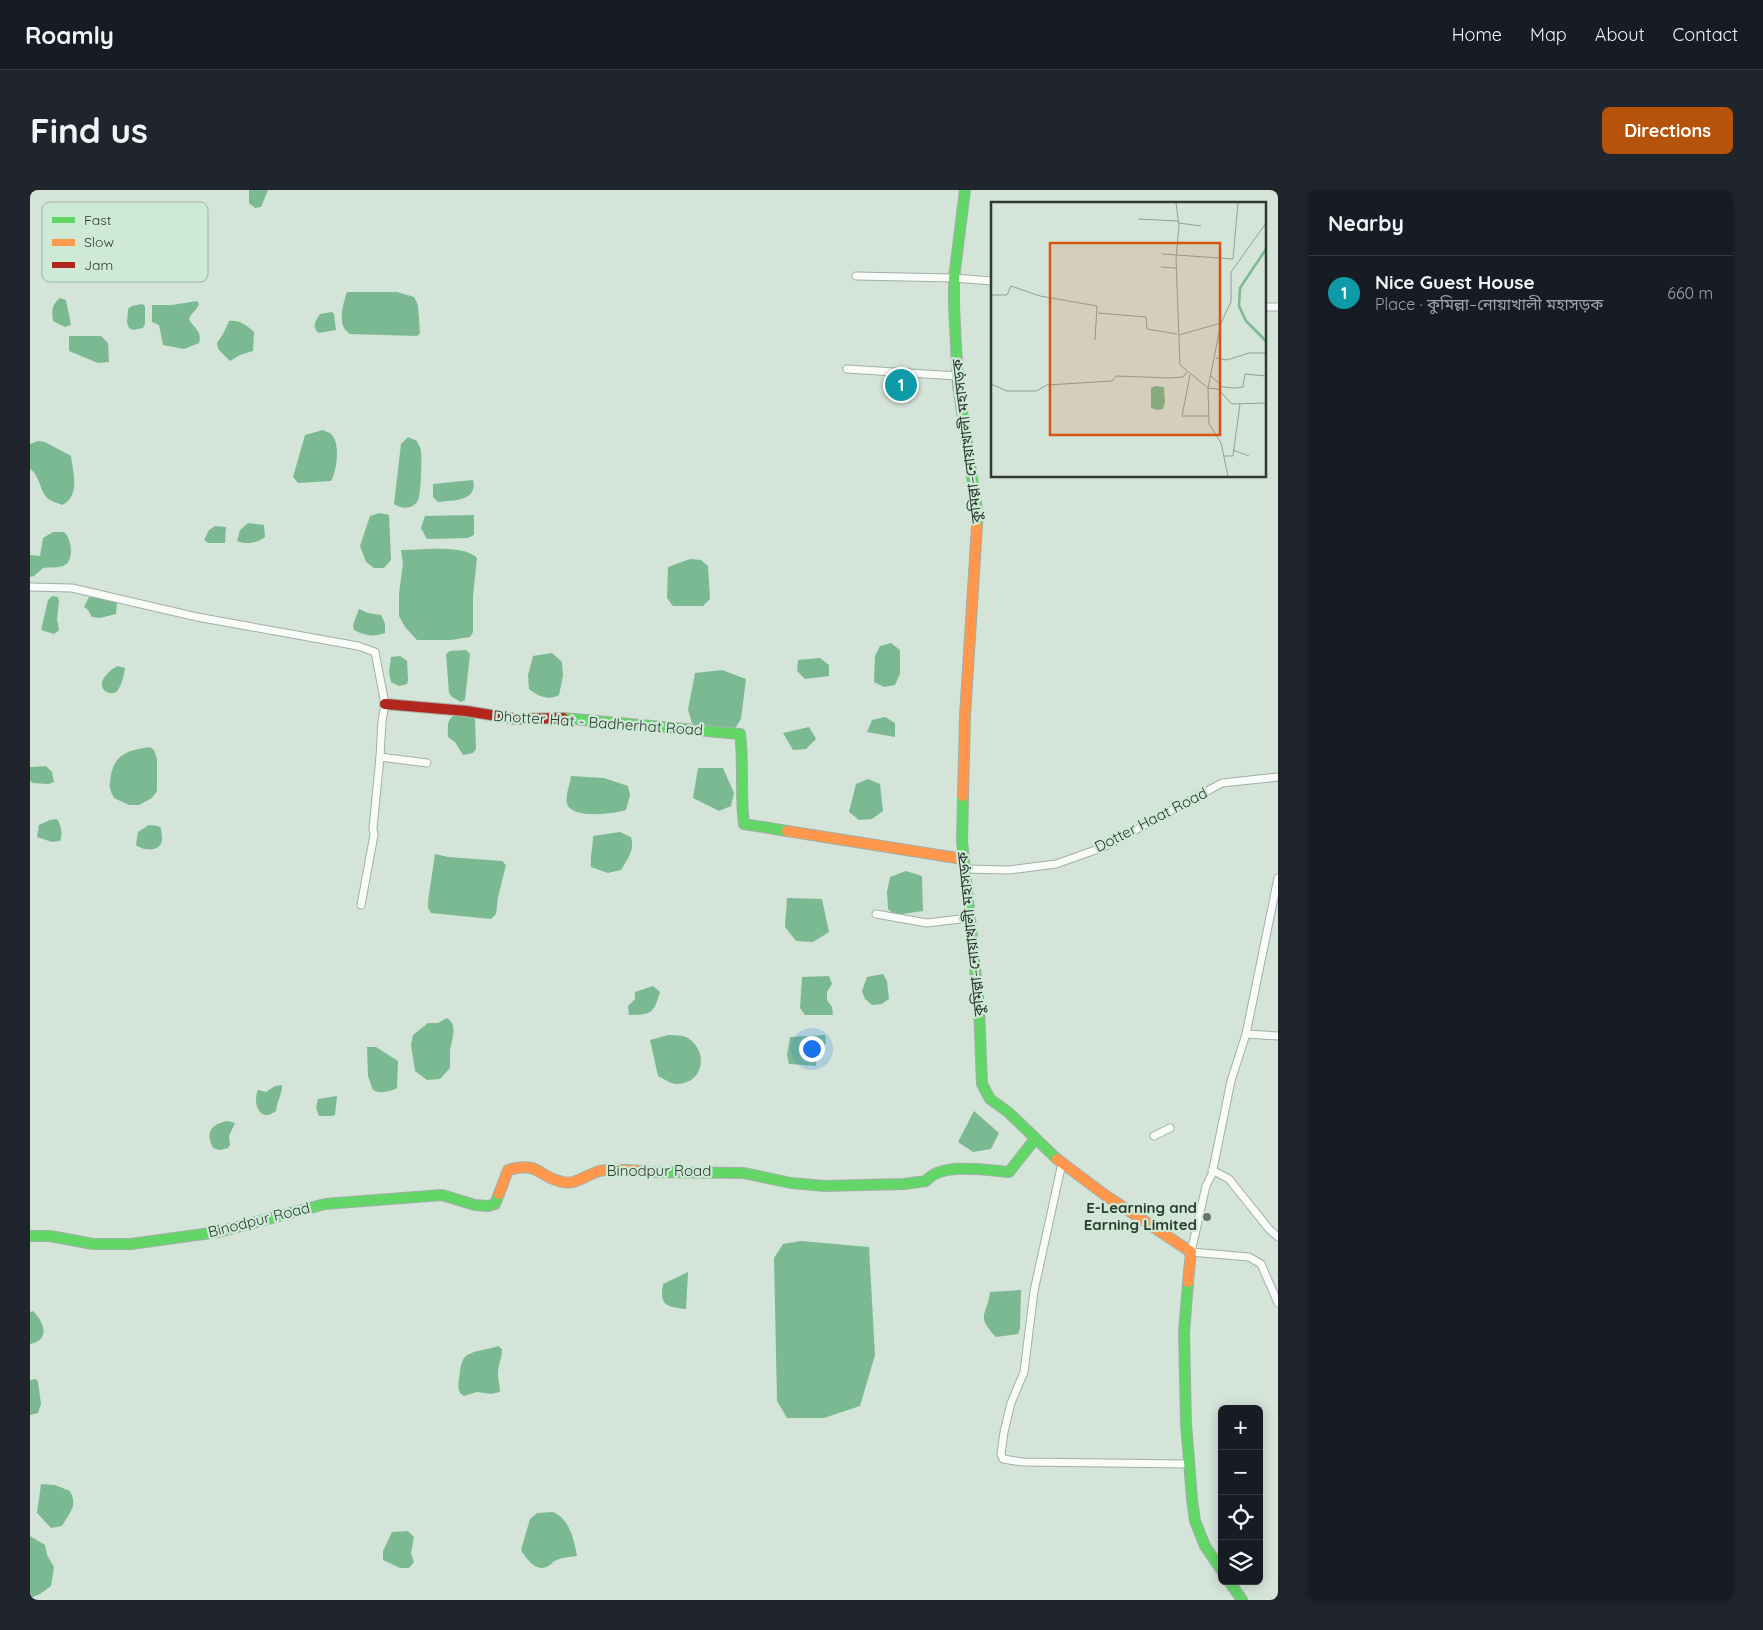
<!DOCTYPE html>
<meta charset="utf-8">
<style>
:root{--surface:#171b24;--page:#20242c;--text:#f1f3f6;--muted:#9ea1a6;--line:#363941;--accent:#b45309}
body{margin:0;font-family:Quicksand,"Noto Sans Bengali",sans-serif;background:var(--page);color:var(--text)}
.controls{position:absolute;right:15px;bottom:15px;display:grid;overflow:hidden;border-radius:8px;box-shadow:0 2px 12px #0003}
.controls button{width:45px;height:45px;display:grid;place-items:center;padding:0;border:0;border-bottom:1px solid var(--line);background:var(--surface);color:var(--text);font:25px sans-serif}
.you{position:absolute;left:781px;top:858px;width:18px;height:18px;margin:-12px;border:4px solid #fff;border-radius:50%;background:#1a73e8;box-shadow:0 0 0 8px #1a73e833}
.badge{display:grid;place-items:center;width:32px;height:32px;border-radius:50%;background:var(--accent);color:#fff;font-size:16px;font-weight:700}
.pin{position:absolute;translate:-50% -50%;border:2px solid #fff;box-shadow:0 1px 5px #0006}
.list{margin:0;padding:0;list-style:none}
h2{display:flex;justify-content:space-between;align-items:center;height:65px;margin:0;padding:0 20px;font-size:21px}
h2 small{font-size:16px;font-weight:400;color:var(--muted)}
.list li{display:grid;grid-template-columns:32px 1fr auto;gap:15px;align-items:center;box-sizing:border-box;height:75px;padding:0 20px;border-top:1px solid var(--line)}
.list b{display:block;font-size:19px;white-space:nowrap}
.list p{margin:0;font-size:16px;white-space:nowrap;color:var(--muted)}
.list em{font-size:16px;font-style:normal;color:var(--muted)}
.icon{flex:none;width:28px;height:28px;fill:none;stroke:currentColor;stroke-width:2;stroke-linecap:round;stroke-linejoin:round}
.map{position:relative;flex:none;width:1248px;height:1410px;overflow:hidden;border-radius:8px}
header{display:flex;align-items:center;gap:30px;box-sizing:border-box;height:70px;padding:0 25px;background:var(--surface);border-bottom:1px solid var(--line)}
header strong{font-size:24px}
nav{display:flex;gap:28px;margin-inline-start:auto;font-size:18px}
.intro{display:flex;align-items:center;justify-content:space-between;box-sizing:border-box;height:120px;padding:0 30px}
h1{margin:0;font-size:35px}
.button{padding:12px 22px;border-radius:8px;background:var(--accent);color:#fff;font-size:18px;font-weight:700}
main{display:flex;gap:30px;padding:0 30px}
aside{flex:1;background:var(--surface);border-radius:8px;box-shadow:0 2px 12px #0003}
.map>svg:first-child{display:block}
.water{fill:#7bb993}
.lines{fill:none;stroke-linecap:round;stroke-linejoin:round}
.street-casing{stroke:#a2afa6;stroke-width:9}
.fast-casing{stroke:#a2afa6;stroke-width:12}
.slow-casing{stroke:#a2afa6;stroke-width:12}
.jam-casing{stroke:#a2afa6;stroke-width:12}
.street{stroke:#f9fbf9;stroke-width:7}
.fast{stroke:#63d668;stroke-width:10}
.slow{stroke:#ff974d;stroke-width:10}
.jam{stroke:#b3261e;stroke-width:10}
.poi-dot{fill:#68756c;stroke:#ceead6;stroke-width:2}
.labels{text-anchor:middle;stroke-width:4.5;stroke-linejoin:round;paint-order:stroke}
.street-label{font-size:15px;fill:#2e3931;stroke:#ceead6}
.poi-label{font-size:15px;font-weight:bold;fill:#2e3931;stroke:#ceead6;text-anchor:end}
.inset-river{fill:none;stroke:#7bb993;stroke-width:2.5}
.inset-road{fill:none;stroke:#92a096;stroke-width:1}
.view{fill:#d55610;fill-opacity:0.15;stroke:#d55610;stroke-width:2.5}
.inset-edge{fill:none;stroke:#2e3931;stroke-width:2.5}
.key{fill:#ceead6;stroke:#9eb5a4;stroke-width:1}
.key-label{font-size:14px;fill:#2e3931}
</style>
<header>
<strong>Roamly</strong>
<nav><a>Home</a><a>Map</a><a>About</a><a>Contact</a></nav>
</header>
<div class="intro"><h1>Find us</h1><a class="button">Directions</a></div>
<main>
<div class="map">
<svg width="1248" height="1410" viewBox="0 0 1248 1410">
<rect width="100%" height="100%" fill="#d4e4d9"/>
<!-- water -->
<g class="water">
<path d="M219 0H238L231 17 225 18 219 13Z"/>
<path d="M317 102H367L384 107 388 115 390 143 387 146 320 144C306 136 313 114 317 102Z"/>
<path d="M30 108 36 110 41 135 35 137 23 131C22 121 21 115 30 108Z"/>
<path d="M167 111 169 114C167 120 161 123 159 129 163 137 173 142 169 153L154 159 133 155 129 135 122 132V115H142Z"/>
<path d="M112 114 115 116V134L113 138 103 140 99 138 97 133 98 119 102 116Z"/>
<path d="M302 122 304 124 306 140 289 143C281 137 286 130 290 124Z"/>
<path d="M199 131C210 130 216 135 224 142L223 161 210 165 200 171 188 159 187 153 193 144Z"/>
<path d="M39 146H71L78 153 79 172 68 173 39 161Z"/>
<path d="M293 240C296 242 299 242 301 244 311 253 307 281 301 291L268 293 263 287 275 245Z"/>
<path d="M378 247 387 251C388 254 391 258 391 262 392 269 391 305 388 310 383 320 372 319 364 314L371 254Z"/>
<path d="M8 251 15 252 41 266C43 282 51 306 32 315 28 313 23 312 20 310 9 303 11 286 0 279V254Z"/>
<path d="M443 290C448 312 423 310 408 312L403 307V294Z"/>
<path d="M350 323 359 325 361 370 354 378H344L336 372 330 356 340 326Z"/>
<path d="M444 325V345L438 348 397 349 391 338 395 326Z"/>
<path d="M218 333 234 335 235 347C228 353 216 355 207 351L210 340Z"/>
<path d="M185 336 196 337 195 353H178L174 350 179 340Z"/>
<path d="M23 342H34C42 349 45 372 33 376 27 378 19 377 13 378L4 386 0 387V365L10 366 13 348Z"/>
<path d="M371 360C389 360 435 354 447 368L443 406V442L440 447 421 450H387L375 437 369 426V404L373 373Z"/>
<path d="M660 369 671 370 678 376 680 409 673 416H643L637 408 638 377Z"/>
<path d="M22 406 28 407 29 412 27 429 29 440 24 444 11 440 18 410Z"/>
<path d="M59 407 80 409 87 412 86 424 70 428 62 427 58 420 54 417Z"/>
<path d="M329 419 338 423 351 425 355 434V443C345 447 334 446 324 440L323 435Z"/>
<path d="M861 453 870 460V484L865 495 854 497 844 492 845 466 850 456Z"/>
<path d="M436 460 440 464 435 510 431 512 422 507 419 503 416 464 420 461Z"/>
<path d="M522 463 532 472 533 486 529 505C518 511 508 506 499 499L498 485 503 466Z"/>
<path d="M370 466 377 471 378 490 377 494 369 496 361 492 359 482 361 467Z"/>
<path d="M790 468 799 475V486L775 489 767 481 768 470Z"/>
<path d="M88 476 95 478C94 485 92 494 88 500 84 506 73 503 72 496 70 489 82 478 88 476Z"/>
<path d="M692 480 716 489 711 529 704 540 690 542 662 533 658 520 665 483Z"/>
<path d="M426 525H441L445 528 446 559 443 563 433 565 425 552 418 547C418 538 416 528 426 525Z"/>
<path d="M855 527 865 533V547L837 542 842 530Z"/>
<path d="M779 537 786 549 776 559 763 560 753 543Z"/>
<path d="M120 557 124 560 127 569V601L122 608 109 615H99L84 608C79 598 79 597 81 585 85 563 100 560 120 557Z"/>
<path d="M16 576 22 582 24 592 19 594 2 593 0 590V577Z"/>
<path d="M668 578H693L704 603 701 616 689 621 663 608Z"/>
<path d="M541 586 574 588 598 596 600 605 596 620C583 624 542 629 537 614 535 606 540 594 541 586Z"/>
<path d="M838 589 850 594 853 621 842 629 829 630 819 622 826 594Z"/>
<path d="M27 629C31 634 33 645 30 651L22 652 7 647 9 635 20 630Z"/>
<path d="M119 635 128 636 131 638C131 642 133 648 132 651 129 663 112 660 106 655L108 642Z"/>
<path d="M590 642 601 647C605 660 598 668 591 680L578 683 561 677C560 666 563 657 563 646Z"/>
<path d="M405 664 418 667 472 671 476 675 468 707 466 724 461 729 401 723 398 718V711Z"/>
<path d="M876 681 892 686 893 721 865 725 858 719 857 702 860 687Z"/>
<path d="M757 708 792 709 799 742 783 752 766 751 755 737Z"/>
<path d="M853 784 857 791 859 809 852 814 842 815 835 809 832 801 837 787Z"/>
<path d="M799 786 802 794 797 802V810L802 817 803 825H775L770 818 772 787Z"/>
<path d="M623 796 630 802C623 825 622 824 599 825L598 816 605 809V802Z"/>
<path d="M417 828C429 836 421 850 420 862 420 867 420 873 420 878L410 889 397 890 385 881 381 855 383 845 398 833H408Z"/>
<path d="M638 845C644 845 653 845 658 848 679 862 674 894 646 894 641 894 634 889 628 886L620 850Z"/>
<path d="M795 845 796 853 786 867V876L759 874 757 865 760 847Z"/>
<path d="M337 857H346L368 871 367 898C359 902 350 904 343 900L338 886Z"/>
<path d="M252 895C252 905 247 911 246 921 230 934 222 913 228 900L236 902 245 896Z"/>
<path d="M307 906 305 925 301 926H289L286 918 288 909Z"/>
<path d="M944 921 969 943 961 959 943 962 928 952Z"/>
<path d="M198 931 205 933 199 946 200 955 198 958 190 960 183 958C175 942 181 934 198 931Z"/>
<path d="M771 1051 839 1057 845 1165 830 1216 794 1228H757L747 1211 744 1068 753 1054Z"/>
<path d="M658 1082 656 1119C637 1117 629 1116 633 1094Z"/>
<path d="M991 1100 990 1138 988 1144 966 1147C945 1125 957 1126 960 1102Z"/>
<path d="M3 1121C14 1132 21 1150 0 1154V1122Z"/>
<path d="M468 1156 472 1159C472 1168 468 1175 468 1184 468 1190 470 1196 470 1202L461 1204 447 1202 434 1206C427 1202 428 1196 429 1189 430 1183 430 1175 433 1170 437 1160 459 1160 468 1156Z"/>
<path d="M6 1189 8 1192 11 1214 8 1223 0 1225V1190Z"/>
<path d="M11 1294 25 1295 40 1301C48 1316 40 1322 32 1336L21 1338 7 1323Z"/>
<path d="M523 1322C540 1329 544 1350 547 1366 541 1367 533 1367 527 1370 521 1372 525 1371 520 1375 507 1384 497 1370 491 1360L500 1329 507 1323Z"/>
<path d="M378 1341 384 1347 381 1363 384 1372 379 1378H370L353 1370V1361L362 1342Z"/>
<path d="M0 1346 15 1355 17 1365 24 1377 21 1396 10 1404 0 1408Z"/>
</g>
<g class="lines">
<!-- street casing -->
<g class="street-casing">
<g id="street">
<path d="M826 86 924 88 962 91"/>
<path d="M1234 117H1248"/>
<path d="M817 179 927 186"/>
<path d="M0 397 42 398 167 427 328 456 345 462 355 514 352 531 350 567 343 638 344 645 331 715"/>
<path d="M350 567 397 573"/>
<path d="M934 679 979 680 1026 674 1074 657 1192 593 1248 587"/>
<path d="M1248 688 1216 844 1201 891 1182 984 1176 996 1161 1062 1219 1067 1231 1074 1248 1113"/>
<path d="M846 724 897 733 939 728"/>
<path d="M1216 844 1248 846"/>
<path d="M1124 946 1140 938"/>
<path d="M1032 973 1004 1101 994 1182 981 1213 974 1242 971 1264 973 1269 992 1272 1159 1274"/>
<path d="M1182 980 1199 989 1239 1039 1248 1047"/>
</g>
</g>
<!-- fast casing -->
<g class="fast-casing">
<g id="fast">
<path d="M935 0 924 88V116L928 195 948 326 947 336"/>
<path d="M533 528 710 544C714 574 710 604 714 634L757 641"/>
<path d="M933 606 932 651 949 817 952 894 960 909 978 922 1027 969"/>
<path d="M621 982 714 983 761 993 795 996 874 994 896 991C912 972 956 980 979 982L1005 949"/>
<path d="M0 1046H20L63 1054H101L188 1042 295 1014 412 1005 445 1015 458 1016 465 1014 469 1004"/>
<path d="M1158 1092 1154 1143 1156 1233 1162 1309 1165 1331 1175 1356 1192 1381"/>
<path d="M1199 1391 1212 1410"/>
</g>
</g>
<!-- slow casing -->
<g class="slow-casing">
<g id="slow">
<path d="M933 606 935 526 947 336"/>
<path d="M757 641 933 669"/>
<path d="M1027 969 1075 1005 1161 1062 1158 1092"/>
<path d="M469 1004 478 980C511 971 507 987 533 992 546 995 557 984 570 981 583 978 607 981 621 982"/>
</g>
</g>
<!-- jam casing -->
<g class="jam-casing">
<path id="jam" d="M355 514 436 521 486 529 533 528"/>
</g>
<!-- street -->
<use href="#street" class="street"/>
<!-- fast -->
<use href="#fast" class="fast"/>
<!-- slow -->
<use href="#slow" class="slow"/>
<!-- jam -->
<use href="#jam" class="jam"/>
</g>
<!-- markers -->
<circle class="poi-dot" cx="1177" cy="1027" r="5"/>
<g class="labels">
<!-- street labels -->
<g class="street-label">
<text transform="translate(937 251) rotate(-97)" y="5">কুমিল্লা–নোয়াখালী মহাসড়ক</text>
<text transform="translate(568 533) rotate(4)" y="5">Dhotter Hat - Badherhat Road</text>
<text transform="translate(1121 630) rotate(-27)" y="5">Dotter Haat Road</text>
<text transform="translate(941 744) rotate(-96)" y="5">কুমিল্লা–নোয়াখালী মহাসড়ক</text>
<text x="629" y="986">Binodpur Road</text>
<text transform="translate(229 1030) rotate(-14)" y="5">Binodpur Road</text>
</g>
<!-- poi labels -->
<g class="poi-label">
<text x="1167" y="1023">E-Learning and<tspan x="1167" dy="17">Earning Limited</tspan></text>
</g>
</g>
<!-- overview -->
<g transform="translate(961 12)">
<rect width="275" height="275" fill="#d4e4d9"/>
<path d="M164 184 173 185 174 200 172 207 167 208 160 206V186Z" fill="#7bb993"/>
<path class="inset-river" d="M275 47 249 86 248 104 255 119 275 139"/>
<path class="inset-road" d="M185 1 188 24 185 56 189 163 217 186 218 222 230 241 237 274M147 17 187 19M188 21 210 24M275 21 240 70V100L230 121 217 186 227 187 241 202 275 201M171 52 242 57 247 1M170 65 185 66M0 93H16L20 84 49 94 106 104 104 138M107 111 155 115 156 127 186 132M188 133 230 121M225 156 236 158 258 151H275M199 173 191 214H217M220 174 232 185 244 186 252 185 254 172 275 174M0 182 16 189H45L56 183 121 179 125 174 178 176 192 175 196 170M242 248 258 254M233 254H242L249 202"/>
<path class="view" d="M59 41H229V233H59Z"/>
<rect width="275" height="275" class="inset-edge"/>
</g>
<!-- legend -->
<rect x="12" y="12" width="166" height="80" rx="8" class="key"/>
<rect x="22" y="27" width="23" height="6" fill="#63d668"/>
<rect x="22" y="49" width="23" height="7" fill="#ff974d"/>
<rect x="22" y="72" width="23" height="6" fill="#b3261e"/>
<g class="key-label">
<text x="54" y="35">Fast</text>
<text x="54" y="57">Slow</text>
<text x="54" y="80">Jam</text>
</g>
</svg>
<div class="controls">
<button>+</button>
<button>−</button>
<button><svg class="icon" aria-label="locate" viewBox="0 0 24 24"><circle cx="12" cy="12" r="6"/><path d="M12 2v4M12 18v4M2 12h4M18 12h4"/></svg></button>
<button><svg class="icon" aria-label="layers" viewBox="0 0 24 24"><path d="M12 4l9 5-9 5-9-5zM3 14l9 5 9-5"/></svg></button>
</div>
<div class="you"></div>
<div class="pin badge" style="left:871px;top:195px;background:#0f9aa8">1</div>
</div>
<aside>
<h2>Nearby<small></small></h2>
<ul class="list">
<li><span class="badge" style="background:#0f9aa8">1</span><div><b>Nice Guest House</b><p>Place · কুমিল্লা–নোয়াখালী মহাসড়ক</p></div><em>660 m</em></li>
</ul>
</aside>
</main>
